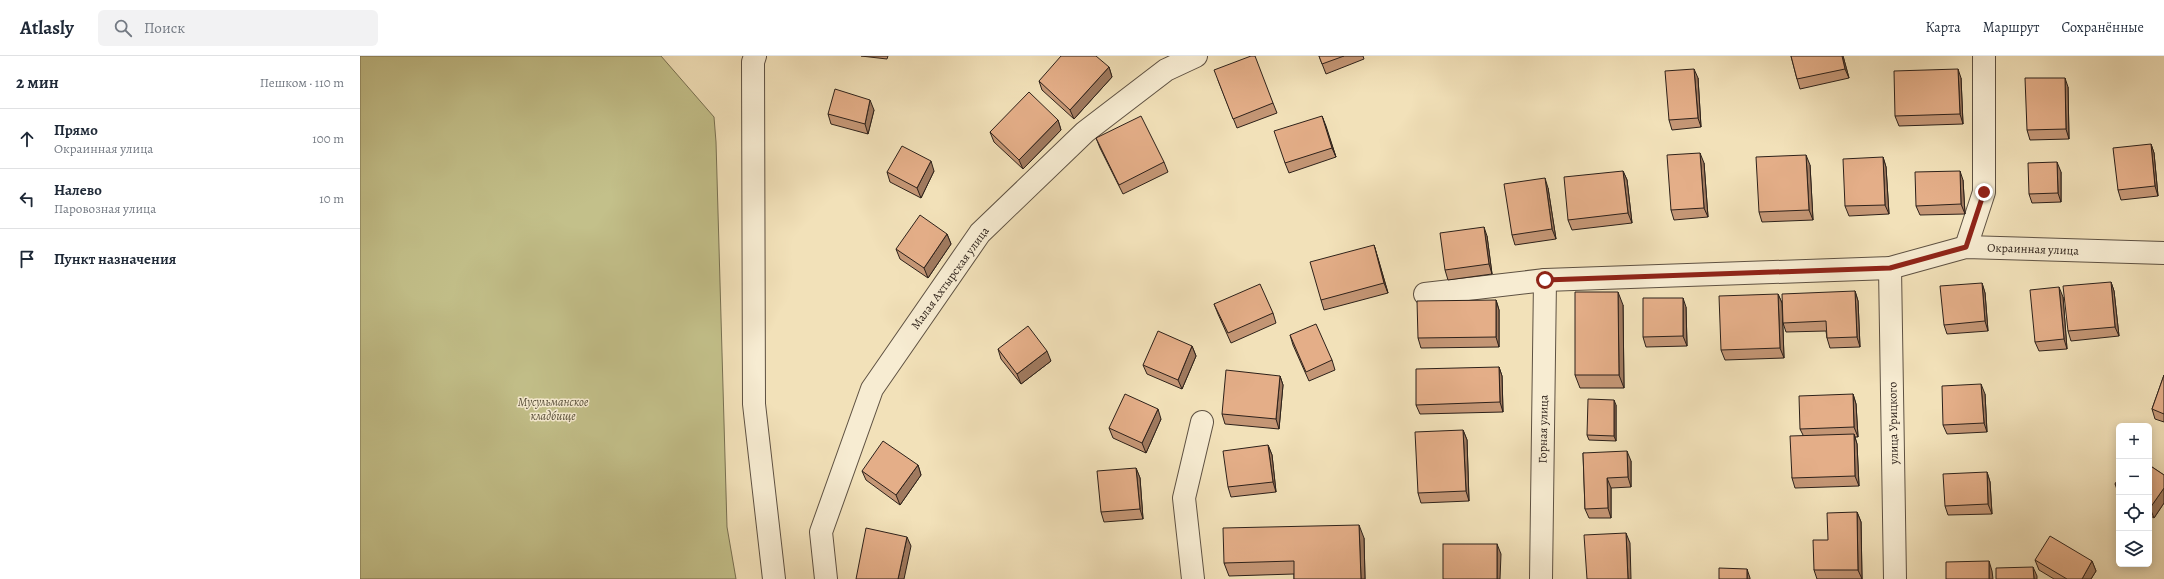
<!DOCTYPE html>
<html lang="ru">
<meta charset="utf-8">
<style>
:root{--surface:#fff;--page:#f2f2f3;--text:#1f2937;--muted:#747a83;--line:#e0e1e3}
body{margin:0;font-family:Alegreya,serif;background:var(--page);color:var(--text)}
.controls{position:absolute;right:12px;bottom:12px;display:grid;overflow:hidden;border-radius:6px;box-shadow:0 2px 10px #0003}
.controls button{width:36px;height:36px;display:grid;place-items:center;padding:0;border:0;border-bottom:1px solid var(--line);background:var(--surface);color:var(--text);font:20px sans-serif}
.stop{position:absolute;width:12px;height:12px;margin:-9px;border:3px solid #8f2418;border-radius:50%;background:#fff}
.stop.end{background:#8f2418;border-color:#fff;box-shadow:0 1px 4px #0008}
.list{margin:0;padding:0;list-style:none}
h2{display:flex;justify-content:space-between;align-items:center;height:52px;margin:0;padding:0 16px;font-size:17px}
h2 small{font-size:13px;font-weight:400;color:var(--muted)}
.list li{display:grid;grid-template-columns:26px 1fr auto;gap:12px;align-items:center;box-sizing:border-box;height:60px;padding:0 16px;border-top:1px solid var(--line)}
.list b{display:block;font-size:15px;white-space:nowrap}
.list p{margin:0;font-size:13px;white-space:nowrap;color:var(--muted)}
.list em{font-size:13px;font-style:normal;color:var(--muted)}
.icon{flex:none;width:22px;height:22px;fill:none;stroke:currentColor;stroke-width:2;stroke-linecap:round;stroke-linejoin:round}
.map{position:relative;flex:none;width:1804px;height:523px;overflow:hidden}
header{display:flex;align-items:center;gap:24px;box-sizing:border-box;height:56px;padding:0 20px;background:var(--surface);border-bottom:1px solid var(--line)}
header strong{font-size:19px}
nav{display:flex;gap:22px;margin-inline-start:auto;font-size:14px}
.search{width:280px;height:36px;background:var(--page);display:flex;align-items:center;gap:10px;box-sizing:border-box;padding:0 14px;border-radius:6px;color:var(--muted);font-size:15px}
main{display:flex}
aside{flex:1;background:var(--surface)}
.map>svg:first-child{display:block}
.green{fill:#c3c08a;stroke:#787052}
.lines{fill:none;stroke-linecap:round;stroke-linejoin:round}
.minor-casing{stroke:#5e5142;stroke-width:24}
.minor{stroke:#f7ecd2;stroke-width:22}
.wall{fill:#c49675;stroke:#2d211a}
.shaded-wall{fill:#a07a5f;stroke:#2d211a}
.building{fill:#e4ae88;stroke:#2d211a}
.route{stroke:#8f2418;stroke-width:5}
.labels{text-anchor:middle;stroke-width:3;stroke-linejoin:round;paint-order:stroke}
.street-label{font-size:12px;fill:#2d211a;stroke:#f7ecd2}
.park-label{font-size:12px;font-style:italic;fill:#5a513c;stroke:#f7ecd2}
</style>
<header>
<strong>Atlasly</strong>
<div class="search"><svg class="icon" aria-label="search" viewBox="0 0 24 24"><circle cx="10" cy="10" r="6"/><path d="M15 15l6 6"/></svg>Поиск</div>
<nav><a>Карта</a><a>Маршрут</a><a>Сохранённые</a></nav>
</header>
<main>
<aside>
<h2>2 мин<small>Пешком · 110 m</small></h2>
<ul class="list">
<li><svg class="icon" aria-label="ahead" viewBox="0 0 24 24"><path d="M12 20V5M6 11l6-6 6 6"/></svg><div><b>Прямо</b><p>Окраинная улица</p></div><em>100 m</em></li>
<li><svg class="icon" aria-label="left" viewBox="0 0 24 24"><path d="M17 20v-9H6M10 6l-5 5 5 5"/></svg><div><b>Налево</b><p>Паровозная улица</p></div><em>10 m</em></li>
<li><svg class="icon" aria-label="arrive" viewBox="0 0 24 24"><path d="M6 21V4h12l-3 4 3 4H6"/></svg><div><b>Пункт назначения</b></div></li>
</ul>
</aside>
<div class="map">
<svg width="1804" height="523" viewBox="0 0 1804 523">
<rect width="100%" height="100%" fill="#f2e1b9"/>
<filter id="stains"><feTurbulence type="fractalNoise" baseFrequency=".005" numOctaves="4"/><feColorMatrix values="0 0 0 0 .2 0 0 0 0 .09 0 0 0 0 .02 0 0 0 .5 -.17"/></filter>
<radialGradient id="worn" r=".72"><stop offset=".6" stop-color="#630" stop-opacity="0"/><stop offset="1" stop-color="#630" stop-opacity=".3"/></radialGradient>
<!-- green -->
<path class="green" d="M0 0H301L354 61 356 86 367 471 376 523H0Z"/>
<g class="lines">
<!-- minor casing -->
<g class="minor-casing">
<g id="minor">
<path d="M395 0 393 6 394 348 414 523"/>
<path d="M1606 191 1624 136V0"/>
<path d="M1530 212 1535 523"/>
<path d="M1065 238 1185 224 1530 212 1606 191 1804 197"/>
<path d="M466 523 461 476 512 333 620 177 725 76 806 14 836 0"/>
<path d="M833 523 824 442 842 366"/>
<path d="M1181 523 1185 224"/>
</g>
</g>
<!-- minor -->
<use href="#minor" class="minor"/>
</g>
<!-- wall -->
<g class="wall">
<path d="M501 0H528L527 3Z"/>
<path d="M959 0H1003L1004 3 966 18Z"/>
<path d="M1431 0H1483L1489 22 1440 33 1437 23Z"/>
<path d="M749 11 752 21 714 63 682 34 679 25Z"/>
<path d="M1338 22 1341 71 1312 74 1309 64Z"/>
<path d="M1601 22 1603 68 1539 70 1535 60Z"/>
<path d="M858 24 913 47 917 57 877 72Z"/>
<path d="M1708 31 1709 83 1670 84 1667 74Z"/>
<path d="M514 54 508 78 471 68 468 58Z"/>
<path d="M962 60 976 101 929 117 925 107Z"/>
<path d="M698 64 701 74 663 113 634 86 630 76Z"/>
<path d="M736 82 804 106 808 116 763 138 740 92Z"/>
<path d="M1791 88 1794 97 1798 140 1761 144 1758 134Z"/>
<path d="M1523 101 1526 111 1529 158 1489 160 1485 150Z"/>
<path d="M1344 107 1348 161 1314 164 1311 154Z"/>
<path d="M1450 109 1453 164 1402 166 1399 156Z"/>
<path d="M574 115 561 142 530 126 527 116Z"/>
<path d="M1263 115 1267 124 1272 167 1212 174 1208 164Z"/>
<path d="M1701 116V146L1672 147 1669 138Z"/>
<path d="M1603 124 1605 158 1560 159 1556 150Z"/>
<path d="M1188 132 1196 183 1155 189 1152 179Z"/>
<path d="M587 178 591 188 568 222 540 203 536 193Z"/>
<path d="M1127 180 1132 218 1088 224 1085 214Z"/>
<path d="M1014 189 1017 199 1028 237 964 254 961 244Z"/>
<path d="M1751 226 1754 235 1759 280 1711 285 1708 275Z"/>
<path d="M1622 227 1625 237 1628 275 1587 278 1584 269Z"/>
<path d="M1495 235 1498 245 1500 291 1470 292 1467 282 1466 275 1426 276 1423 267Z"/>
<path d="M1418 238 1422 247 1424 302 1365 304 1361 294Z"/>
<path d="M1703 241 1707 293 1679 295 1675 286Z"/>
<path d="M1136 244 1139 254V291L1061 292 1058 282Z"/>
<path d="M854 248 913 257 916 267 871 287 858 258Z"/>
<path d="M1263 249 1264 332H1220L1215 319Z"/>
<path d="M1326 251 1327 290 1286 291 1283 281Z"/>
<path d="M930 279 972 304 975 314 949 325 933 289Z"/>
<path d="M832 290 836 300 822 333 787 318 783 309Z"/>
<path d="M638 293 691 305 661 328 641 303Z"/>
<path d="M1139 311 1142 320 1143 356 1060 358 1056 349Z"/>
<path d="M1804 319V366L1795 363 1792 353Z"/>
<path d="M920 320 923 329 919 373 865 368 862 358Z"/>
<path d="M1493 338 1496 348 1498 381H1495L1497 388 1499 430 1435 432 1432 422 1443 379 1440 373Z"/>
<path d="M1625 338 1627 376 1587 378 1583 369Z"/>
<path d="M1256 349V385L1229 384 1227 379Z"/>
<path d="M801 363 786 397 753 382 749 372Z"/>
<path d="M1103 374 1107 384 1109 445 1061 447 1058 437Z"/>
<path d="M908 389 912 399 916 436 871 441 868 431Z"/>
<path d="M1223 397 1271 405V431L1251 432V462H1229L1225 453Z"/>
<path d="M558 409 561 419 540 449 506 424 502 415Z"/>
<path d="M1789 409 1804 419V447L1794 462 1789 459Z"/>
<path d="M776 412 780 422 783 463 744 466 741 456Z"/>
<path d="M1627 416 1630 426 1632 458 1588 459 1585 450Z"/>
<path d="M1759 422V439L1755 428Z"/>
<path d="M1497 456 1501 466 1502 523H1457L1454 514 1468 484Z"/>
<path d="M1004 482 1005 523H934V518L869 520 864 507Z"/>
<path d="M1675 504 1732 505 1736 515 1731 523H1694L1679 514Z"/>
</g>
<!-- shaded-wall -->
<g class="shaded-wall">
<path d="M1482 0H1483L1489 22 1485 13Z"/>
<path d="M749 11 752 21 714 63 710 54Z"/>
<path d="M1334 13 1338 22 1341 71 1338 62Z"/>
<path d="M1598 13 1601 22 1603 68 1600 58Z"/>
<path d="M1705 22 1708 31 1709 83 1706 73Z"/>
<path d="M510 44 514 54 508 78 505 68Z"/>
<path d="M962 60 966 70 976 101 972 92Z"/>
<path d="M698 64 701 74 663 113 659 104Z"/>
<path d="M1791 88 1794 97 1798 140 1795 130Z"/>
<path d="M1340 97 1344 107 1348 161 1344 152Z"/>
<path d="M1446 99 1450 109 1453 164 1449 154Z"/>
<path d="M1523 101 1526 111 1529 158 1525 149Z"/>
<path d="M571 105 574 115 561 142 557 132Z"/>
<path d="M1697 106 1701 116V146L1698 137Z"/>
<path d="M1263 115 1267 124 1272 167 1268 157Z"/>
<path d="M1600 115 1603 124 1605 158 1601 148Z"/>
<path d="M1185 122 1188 132 1196 183 1192 173Z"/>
<path d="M1124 171 1127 180 1132 218 1129 208Z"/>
<path d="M587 178 591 188 568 222 564 212Z"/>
<path d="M1014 189 1017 199 1028 237 1024 227Z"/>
<path d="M1751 226 1754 235 1759 280 1755 271Z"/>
<path d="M1622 227 1625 237 1628 275 1625 265Z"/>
<path d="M1699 231 1703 241 1707 293 1704 283Z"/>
<path d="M1495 235 1498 245 1500 291 1497 281Z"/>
<path d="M1258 236 1263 249 1264 332 1259 319Z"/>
<path d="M1418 238 1422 247 1424 302 1420 292Z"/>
<path d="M1323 242 1326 251 1327 290 1323 280Z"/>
<path d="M1136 244 1139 254V291L1136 281Z"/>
<path d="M832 290 836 300 822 333 818 324Z"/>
<path d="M687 295 691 305 661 328 657 318Z"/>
<path d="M1139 311 1142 320 1143 356 1140 346Z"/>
<path d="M920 320 923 329 919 373 916 363Z"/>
<path d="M1621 328 1625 338 1627 376 1624 367Z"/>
<path d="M1493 338 1496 348 1498 381 1494 371Z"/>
<path d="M1254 344 1256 349V385L1254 380Z"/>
<path d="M798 353 801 363 786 397 782 387Z"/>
<path d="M1103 374 1107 384 1109 445 1106 435Z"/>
<path d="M1494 378 1497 388 1499 430 1495 420Z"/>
<path d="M908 389 912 399 916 436 913 426Z"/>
<path d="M1267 395 1271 405V431L1268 421Z"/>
<path d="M558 409 561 419 540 449 536 439Z"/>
<path d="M776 412 780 422 783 463 780 453Z"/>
<path d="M1627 416 1630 426 1632 458 1628 448Z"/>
<path d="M1247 422 1251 432V462L1248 452Z"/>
<path d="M1804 432V447L1794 462 1790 452Z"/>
<path d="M1497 456 1501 466 1502 523 1498 514Z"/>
<path d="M999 469 1004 482 1005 523H1001Z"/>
<path d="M1266 477 1270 487 1271 523H1268Z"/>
<path d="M547 481 551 490 544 523H538Z"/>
<path d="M1137 488 1141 498 1140 523H1137Z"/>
<path d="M1629 505 1632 515 1633 523H1629Z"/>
<path d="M1732 505 1736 515 1731 523H1722Z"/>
<path d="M1673 511 1677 520V523H1674Z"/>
<path d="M1387 513 1390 522V523H1387Z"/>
</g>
<!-- building -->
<g class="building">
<path d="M701 0H736L749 11 710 54 679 25Z"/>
<path d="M891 0H895L913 47 873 63 854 14Z"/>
<path d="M959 0H984L962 8Z"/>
<path d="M1431 0H1482L1485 13 1437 23Z"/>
<path d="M1334 13 1338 62 1309 64 1305 15Z"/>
<path d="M1598 13 1600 58 1535 60 1534 15Z"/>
<path d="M1665 22H1705L1706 73 1667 74Z"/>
<path d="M475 33 510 44 505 68 468 58Z"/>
<path d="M669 36 698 64 659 104 630 76Z"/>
<path d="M781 60 804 106 759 129 736 82Z"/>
<path d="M962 60 972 92 925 107 914 75Z"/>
<path d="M1791 88 1795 130 1758 134 1753 92Z"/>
<path d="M542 90 571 105 557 132 527 116Z"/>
<path d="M1340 97 1344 152 1311 154 1307 99Z"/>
<path d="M1446 99 1449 154 1399 156 1396 101Z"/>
<path d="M1523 101 1525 149 1485 150 1483 103Z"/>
<path d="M1697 106 1698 137 1669 138 1668 107Z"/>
<path d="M1263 115 1268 157 1208 164 1204 121Z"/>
<path d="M1600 115 1601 148 1556 150 1555 116Z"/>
<path d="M1185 122 1192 173 1152 179 1144 128Z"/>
<path d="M560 159 587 178 564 212 536 193Z"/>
<path d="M1124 171 1129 208 1085 214 1080 177Z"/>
<path d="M1014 189 1024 227 961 244 950 206Z"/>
<path d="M1751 226 1755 271 1708 275 1703 230Z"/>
<path d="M1622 227 1625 265 1584 269 1580 230Z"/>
<path d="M900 228 913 257 868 277 854 248Z"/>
<path d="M1699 231 1704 283 1675 286 1670 234Z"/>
<path d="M1495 235 1497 281 1467 282 1466 265 1423 267 1422 238Z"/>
<path d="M1215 236H1258L1259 319H1215Z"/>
<path d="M1418 238 1420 292 1361 294 1359 240Z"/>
<path d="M1283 242H1323V280L1283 281Z"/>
<path d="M1136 244V281L1058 282 1057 245Z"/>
<path d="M956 268 972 304 946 316 930 279Z"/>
<path d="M668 270 687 295 657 318 638 293Z"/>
<path d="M798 275 832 290 818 324 783 309Z"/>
<path d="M1139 311 1140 346 1056 349V313Z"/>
<path d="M866 314 920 320 916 363 862 358Z"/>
<path d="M1804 319V358L1792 353Z"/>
<path d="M1621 328 1624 367 1583 369 1582 330Z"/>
<path d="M765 338 798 353 782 387 749 372Z"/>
<path d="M1493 338 1494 371 1440 373 1439 340Z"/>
<path d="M1228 343 1254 344V380L1227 379Z"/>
<path d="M1103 374 1106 435 1058 437 1055 376Z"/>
<path d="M1494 378 1495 420 1432 422 1430 380Z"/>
<path d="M523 385 558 409 536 439 502 415Z"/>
<path d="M908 389 913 426 868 431 863 395Z"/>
<path d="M1267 395 1268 421 1247 422 1248 452 1225 453 1223 397Z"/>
<path d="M1789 409 1804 419V432L1790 452 1789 451Z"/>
<path d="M776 412 780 453 741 456 737 415Z"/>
<path d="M1627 416 1628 448 1585 450 1583 418Z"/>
<path d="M1759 422V431L1755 428Z"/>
<path d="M1497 456 1498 514H1454L1453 484H1468L1467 457Z"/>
<path d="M999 469 1001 523H934V505L864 507 863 472Z"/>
<path d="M506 472 547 481 538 523H496Z"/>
<path d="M1266 477 1268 523H1227L1224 479Z"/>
<path d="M1690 480 1732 505 1722 523H1707L1675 504Z"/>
<rect x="1083" y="488" width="54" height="35"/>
<path d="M1629 505V523H1586V506Z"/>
<path d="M1673 511 1674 523H1636V512Z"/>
<path d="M1359 512 1387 513V523H1359Z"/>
</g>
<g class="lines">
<!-- route -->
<path class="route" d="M1185 224 1530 212 1606 191 1624 136"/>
</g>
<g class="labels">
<!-- street labels -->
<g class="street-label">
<text transform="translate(1673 193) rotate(2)" y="4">Окраинная улица</text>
<text transform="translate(590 222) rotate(-54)" y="4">Малая Ахтырская улица</text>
<text transform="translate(1533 367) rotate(-91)" y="4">улица Урицкого</text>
<text transform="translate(1183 373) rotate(-89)" y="4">Горная улица</text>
</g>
<!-- park labels -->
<g class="park-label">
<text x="193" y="350">Мусульманское<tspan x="193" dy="14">кладбище</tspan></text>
</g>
</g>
<rect width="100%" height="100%" filter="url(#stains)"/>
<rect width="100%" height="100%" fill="url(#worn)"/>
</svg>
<div class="controls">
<button>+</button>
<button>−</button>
<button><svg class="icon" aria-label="locate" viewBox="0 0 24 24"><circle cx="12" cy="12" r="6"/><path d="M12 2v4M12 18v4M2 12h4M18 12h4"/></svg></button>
<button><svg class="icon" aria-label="layers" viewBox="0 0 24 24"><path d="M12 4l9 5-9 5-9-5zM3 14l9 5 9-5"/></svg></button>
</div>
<div class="stop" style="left:1185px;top:224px"></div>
<div class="stop end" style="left:1624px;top:136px"></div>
</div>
</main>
